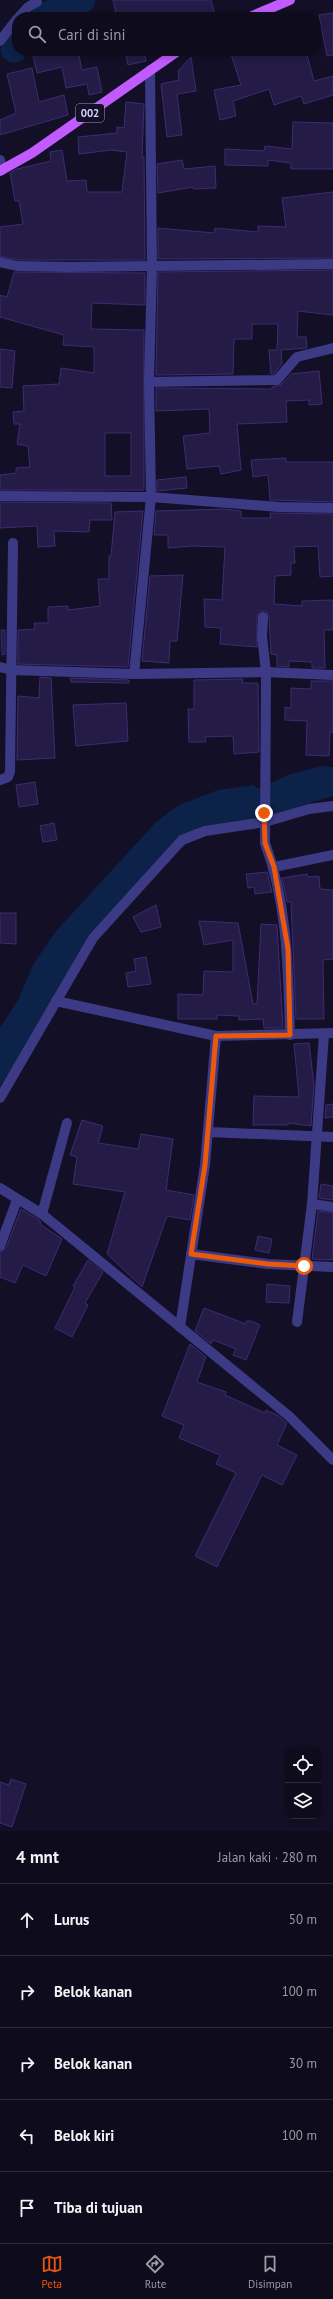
<!DOCTYPE html>
<html lang="id">
<meta charset="utf-8">
<style>
:root{--surface:#0e0b1c;--page:#171425;--text:#f1f3f6;--muted:#9b9ba3;--line:#2e2b3b;--accent:#ea580c}
body{margin:0;font-family:"PT Sans",sans-serif;background:var(--page);color:var(--text)}
.controls{position:absolute;right:12px;bottom:12px;display:grid;overflow:hidden;border-radius:8px;box-shadow:0 2px 6px #0003}
.controls button{width:36px;height:36px;display:grid;place-items:center;padding:0;border:0;border-bottom:1px solid var(--line);background:var(--surface);color:var(--text);font:20px sans-serif}
.stop{position:absolute;width:12px;height:12px;margin:-9px;border:3px solid #ea580c;border-radius:50%;background:#fff}
.stop.end{background:#ea580c;border-color:#fff;box-shadow:0 1px 4px #0008}
.list{margin:0;padding:0;list-style:none}
h2{display:flex;justify-content:space-between;align-items:center;height:52px;margin:0;padding:0 16px;font-size:17px}
h2 small{font-size:13px;font-weight:400;color:var(--muted)}
.list li{display:grid;grid-template-columns:26px 1fr auto;gap:12px;align-items:center;box-sizing:border-box;height:72px;padding:0 16px;border-top:1px solid var(--line)}
.list b{display:block;font-size:15px;white-space:nowrap}
.list em{font-size:13px;font-style:normal;color:var(--muted)}
.icon{flex:none;width:22px;height:22px;fill:none;stroke:currentColor;stroke-width:2;stroke-linecap:round;stroke-linejoin:round}
.map{position:relative;flex:none;width:333px;height:1831px;overflow:hidden}
.search{position:absolute;background:var(--surface);box-shadow:0 2px 6px #0003;left:12px;right:12px;top:12px;height:44px;display:flex;align-items:center;gap:10px;box-sizing:border-box;padding:0 14px;border-radius:16px;color:var(--muted);font-size:15px}
.sheet{height:412px;background:var(--surface)}
nav{display:flex;justify-content:space-around;align-items:center;box-sizing:border-box;height:56px;border-top:1px solid var(--line);background:var(--surface);font-size:11px;color:var(--muted)}
nav a{display:grid;justify-items:center;gap:2px}
nav .on{color:var(--accent)}
.map>svg:first-child{display:block}
.water{fill:#0c2248;fill-rule:evenodd}
.lines{fill:none;stroke-linecap:round;stroke-linejoin:round}
.river{stroke:#0c2248;stroke-width:27}
.building{fill:#241b47;stroke:#3b2d73;fill-rule:evenodd}
.minor{stroke:#3d3a85;stroke-width:10}
.primary{stroke:#c25bff;stroke-width:10}
.route{stroke:#ea580c;stroke-width:5}
.labels{text-anchor:middle;stroke-width:3;stroke-linejoin:round;paint-order:stroke}
.shield{fill:#130f26;stroke:#9e99be;stroke-width:1}
.shield-label{font-size:11px;font-weight:bold;fill:#d9d4ff}
</style>
<div class="map">
<svg width="333" height="1831" viewBox="0 0 333 1831">
<rect width="100%" height="100%" fill="#130f26"/>
<!-- water -->
<path class="water" d="M321 766 333 767V796L300 806 269 822 211 833 187 844 174 854 140 890 89 934 27 1046 0 1086V1028L18 1000 34 963 57 930 157 821 179 805 218 790 253 785 257 788H264L266 785 288 775ZM259 806 273 807V813L260 818 255 816Z"/>
<g class="lines">
<!-- river -->
<g class="river">
<path d="M44 17 72 3 82 0"/>
<path d="M14 49 17 44"/>
</g>
</g>
<!-- building -->
<g class="building">
<path d="M113 0H211L215 15 207 17H117Z"/>
<path d="M333 13V55L327 56 319 15Z"/>
<path d="M32 51H78L82 70 97 67 102 92 89 95 87 84 66 88 62 67 37 73Z"/>
<path d="M125 51H144L146 61 128 65Z"/>
<path d="M230 51H306L314 81 333 76V95L304 104 301 96 274 105 269 89 233 101 236 116 220 120 214 90 241 85Z"/>
<path d="M191 57 196 91 177 94 182 135 167 137 161 84 179 80 178 71Z"/>
<path d="M32 68 39 102 64 95 68 115 0 135V120L16 113 7 74Z"/>
<path d="M126 102 144 104 142 157H144L145 260H18L0 256V227L23 224 19 201H15L10 173 17 169 51 161 50 152 62 150 67 181 86 180 87 192H122L127 152 111 150 79 154 78 137 117 133V127L124 128Z"/>
<path d="M293 122 333 123V169H291V163L268 160V166L225 165V149L264 151 265 146 292 149Z"/>
<path d="M182 160 184 169 215 166 216 188 193 189V187L158 193 157 164Z"/>
<path d="M333 192V258L158 259V228L214 233 215 228 258 232V226L286 227 282 198Z"/>
<path d="M333 270V315L298 311 297 337H306L307 348 281 350 282 364 274 374H271L269 350H277L278 324H252V339H234L233 374 156 375 158 272Z"/>
<path d="M14 272 145 273V305L92 303 91 329 144 330V490H0V475L16 473V468L30 467 28 446 17 444 20 424H14L13 412 24 411 23 386 59 384 61 368 94 373V347L63 345 64 335 0 317V295L7 297ZM105 433H131V476H105Z"/>
<path d="M0 349 15 351 12 388 0 387Z"/>
<path d="M319 371 322 404 309 405V400L286 401 287 422 237 424 241 470 221 474 219 466 187 469 183 436 210 433 209 409 156 411V388L272 389V387L282 384 291 374Z"/>
<path d="M286 458V462H333V502L270 500 268 475 253 477 251 460Z"/>
<path d="M186 477 187 488 157 491V480Z"/>
<path d="M0 502 111 503 112 520H90L89 532 54 531 55 546 38 547 37 526 0 528Z"/>
<path d="M223 509 241 511V518H271L270 513 333 514V576L320 577 318 546 294 547 295 563H291V575L275 576 274 604 302 606V601L333 600V630H324L325 668H312V662L289 661V667L277 666V655L271 654 269 617 266 611H260L257 616V647L220 644 221 628 205 627 204 599 222 600 225 547 192 546 168 548V535H154L156 511Z"/>
<path d="M143 511 128 667 18 664V630L35 629 34 623H48V607L68 606V610L100 606 98 579H109V556H111L115 512Z"/>
<path d="M183 575 177 641H170L169 663 142 661 150 576Z"/>
<path d="M1 630H5V654L2 655Z"/>
<path d="M40 677 51 678 55 758 17 760 18 696 39 698Z"/>
<path d="M70 678 129 680V683L71 682Z"/>
<path d="M243 679 242 683H258L259 752 234 754 233 736 205 737 206 742H189L188 709H194V680Z"/>
<path d="M311 681H333V732H330L329 756 306 755 307 721 285 720V707L291 708V688L311 689Z"/>
<path d="M126 703 128 741 76 746 73 705Z"/>
<path d="M35 782 38 804 19 807 16 785Z"/>
<path d="M54 823 57 840 43 842 40 826Z"/>
<path d="M267 872 272 892 255 894 254 887 248 888 246 874Z"/>
<path d="M307 874 308 877 319 876 320 889 333 890V959L323 960 324 1019H296L291 902H287L282 878Z"/>
<path d="M156 905 161 927 141 932 133 917Z"/>
<path d="M0 913H16V944L0 943Z"/>
<path d="M199 921 238 923 253 1004H257L261 924 277 925 283 1028H264L263 1019 239 1020V1016L217 1015V1019H178V994L203 995 204 971 233 972V940L204 945Z"/>
<path d="M146 957 151 984 128 987 126 973 136 971 134 959Z"/>
<path d="M309 1043 314 1085 311 1126 288 1123V1125H253L254 1096 299 1097 294 1044Z"/>
<path d="M333 1104V1117L325 1118 326 1105Z"/>
<path d="M82 1120 103 1126 98 1143 138 1149 141 1134 173 1139 166 1190 194 1195 190 1220 167 1216 142 1287 107 1254 125 1192 73 1184 77 1157 70 1155Z"/>
<path d="M321 1184 333 1186V1200L319 1198Z"/>
<path d="M21 1209 38 1219 41 1222 40 1224 62 1239 46 1276 23 1265 15 1283 0 1277V1252L6 1248Z"/>
<path d="M318 1211 333 1213V1259L330 1260 312 1259Z"/>
<path d="M258 1236 272 1239 269 1253 255 1250Z"/>
<path d="M88 1260 103 1272 85 1303 88 1305 72 1337 55 1328 75 1287 73 1286Z"/>
<path d="M267 1284 290 1286 289 1303 266 1302Z"/>
<path d="M204 1308 246 1324V1321H251L260 1325 246 1360 233 1355 236 1349 213 1340 211 1344 195 1331Z"/>
<path d="M190 1344 206 1357 197 1382 226 1392 225 1395 265 1413 266 1410 279 1416 287 1423 277 1445 297 1455 282 1485 262 1475 217 1567 195 1556 236 1473 216 1464 220 1455 179 1438 184 1425 162 1416Z"/>
<path d="M11 1779 26 1784 12 1827 0 1823V1782L9 1785Z"/>
</g>
<g class="lines">
<!-- minor -->
<g class="minor">
<path d="M19 17 28 7 37 2"/>
<path d="M0 41 17 19"/>
<path d="M0 160 2 170"/>
<path d="M0 262 17 266 68 267 333 264"/>
<path d="M149 382 277 380 297 357 333 348"/>
<path d="M0 496 151 497 279 507 333 508"/>
<path d="M263 617 262 636 266 672 265 843C288 905 288 970 290 1035"/>
<path d="M0 667 12 670 134 674 266 672 333 675"/>
<path d="M134 674 151 497 149 382 152 267 150 70"/>
<path d="M0 780 8 777 10 772 13 543"/>
<path d="M274 867 333 855"/>
<path d="M56 1001 216 1036 333 1033"/>
<path d="M0 1098 93 938 182 840 205 831 265 822 309 809 333 806"/>
<path d="M208 1132 333 1137"/>
<path d="M0 1188 42 1214 289 1416 333 1460"/>
<path d="M312 1204 333 1207"/>
<path d="M42 1214 67 1123"/>
<path d="M0 1246 17 1200"/>
<path d="M191 1254 268 1264 333 1267"/>
<path d="M297 1322 312 1204 324 1034"/>
<path d="M180 1327 205 1165 216 1036"/>
</g>
<!-- primary -->
<g class="primary">
<path d="M250 17 290 0"/>
<path d="M0 171 32 153 178 51"/>
</g>
</g>
<g class="lines">
<!-- route -->
<path class="route" d="M264 813 265 843 274 867 288 949 290 1035 216 1036 205 1165 191 1254 268 1264 304 1266"/>
</g>
<g class="labels">
<!-- shield labels -->
<rect class="shield" x="76" y="104" width="28" height="18" rx="3"/>
<g class="shield-label">
<text x="90" y="117">002</text>
</g>
</g>
</svg>
<div class="controls">
<button><svg class="icon" aria-label="locate" viewBox="0 0 24 24"><circle cx="12" cy="12" r="6"/><path d="M12 2v4M12 18v4M2 12h4M18 12h4"/></svg></button>
<button><svg class="icon" aria-label="layers" viewBox="0 0 24 24"><path d="M12 4l9 5-9 5-9-5zM3 14l9 5 9-5"/></svg></button>
</div>
<div class="stop" style="left:304px;top:1266px"></div>
<div class="stop end" style="left:264px;top:813px"></div>
<div class="search"><svg class="icon" aria-label="search" viewBox="0 0 24 24"><circle cx="10" cy="10" r="6"/><path d="M15 15l6 6"/></svg>Cari di sini</div>
</div>
<section class="sheet">
<h2>4 mnt<small>Jalan kaki · 280 m</small></h2>
<ul class="list">
<li><svg class="icon" aria-label="ahead" viewBox="0 0 24 24"><path d="M12 20V5M6 11l6-6 6 6"/></svg><div><b>Lurus</b></div><em>50 m</em></li>
<li><svg class="icon" aria-label="right" viewBox="0 0 24 24"><path d="M7 20v-9h11M14 6l5 5-5 5"/></svg><div><b>Belok kanan</b></div><em>100 m</em></li>
<li><svg class="icon" aria-label="right" viewBox="0 0 24 24"><path d="M7 20v-9h11M14 6l5 5-5 5"/></svg><div><b>Belok kanan</b></div><em>30 m</em></li>
<li><svg class="icon" aria-label="left" viewBox="0 0 24 24"><path d="M17 20v-9H6M10 6l-5 5 5 5"/></svg><div><b>Belok kiri</b></div><em>100 m</em></li>
<li><svg class="icon" aria-label="arrive" viewBox="0 0 24 24"><path d="M6 21V4h12l-3 4 3 4H6"/></svg><div><b>Tiba di tujuan</b></div></li>
</ul>
</section>
<nav>
<a class="on"><svg class="icon" aria-label="map" viewBox="0 0 24 24"><path d="M3 6l6-2 6 2 6-2v14l-6 2-6-2-6 2zM9 4v14M15 6v14"/></svg>Peta</a>
<a><svg class="icon" aria-label="directions" viewBox="0 0 24 24"><path d="M12 3l9 9-9 9-9-9zM9 14v-3h6M13 9l2 2-2 2"/></svg>Rute</a>
<a><svg class="icon" aria-label="saved" viewBox="0 0 24 24"><path d="M7 4h10v16l-5-4-5 4z"/></svg>Disimpan</a>
</nav>
